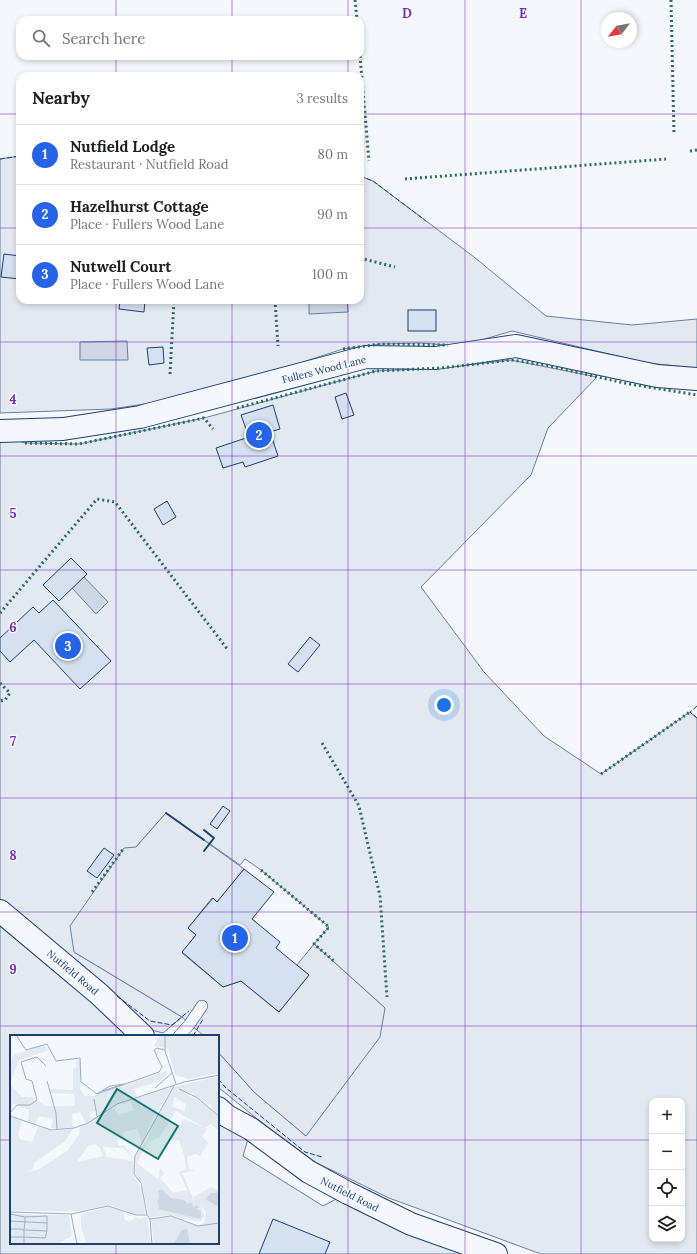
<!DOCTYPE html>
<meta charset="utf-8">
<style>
:root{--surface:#fff;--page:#f2f2f2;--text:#202124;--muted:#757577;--line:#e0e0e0;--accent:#2563eb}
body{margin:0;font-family:Lora,serif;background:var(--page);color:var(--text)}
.controls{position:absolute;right:12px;bottom:12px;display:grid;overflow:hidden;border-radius:8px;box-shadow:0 2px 6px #0003}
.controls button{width:36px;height:36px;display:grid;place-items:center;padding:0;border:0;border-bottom:1px solid var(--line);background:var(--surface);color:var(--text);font:20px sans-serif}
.compass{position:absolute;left:601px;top:12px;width:36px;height:36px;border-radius:50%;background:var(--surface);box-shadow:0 2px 6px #0003;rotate:239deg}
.you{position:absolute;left:444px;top:705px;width:14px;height:14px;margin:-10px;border:3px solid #fff;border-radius:50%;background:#1a73e8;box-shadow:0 0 0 6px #1a73e833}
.badge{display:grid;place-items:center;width:26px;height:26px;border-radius:50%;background:var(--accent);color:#fff;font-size:13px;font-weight:700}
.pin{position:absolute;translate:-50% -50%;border:2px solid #fff;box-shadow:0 1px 4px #0006}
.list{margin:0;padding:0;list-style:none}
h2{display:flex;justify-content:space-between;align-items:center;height:52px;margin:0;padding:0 16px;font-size:17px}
h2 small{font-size:13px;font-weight:400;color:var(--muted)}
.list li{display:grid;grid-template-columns:26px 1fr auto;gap:12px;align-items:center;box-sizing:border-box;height:60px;padding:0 16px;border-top:1px solid var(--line)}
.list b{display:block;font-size:15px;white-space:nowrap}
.list p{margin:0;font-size:13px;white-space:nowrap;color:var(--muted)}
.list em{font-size:13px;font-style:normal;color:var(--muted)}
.icon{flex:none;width:22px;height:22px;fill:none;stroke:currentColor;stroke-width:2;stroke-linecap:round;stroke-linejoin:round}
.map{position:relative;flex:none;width:697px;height:1254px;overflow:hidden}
.search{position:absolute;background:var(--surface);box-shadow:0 2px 6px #0003;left:16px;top:16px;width:348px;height:44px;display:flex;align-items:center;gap:10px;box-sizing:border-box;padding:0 14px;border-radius:12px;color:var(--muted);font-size:15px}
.panel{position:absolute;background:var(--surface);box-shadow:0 2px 6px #0003;left:16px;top:72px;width:348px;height:232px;border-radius:12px}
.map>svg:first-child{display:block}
.green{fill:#e3e9f0;stroke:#687fa3;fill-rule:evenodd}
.parking{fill:#e3e8f0;stroke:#687fa3}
.water{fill:#cfd7e4;stroke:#687fa3}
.building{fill:#d5e0f0;stroke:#1d3f73}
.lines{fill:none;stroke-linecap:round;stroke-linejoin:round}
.service-casing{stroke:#1d3f73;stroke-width:12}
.minor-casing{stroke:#1d3f73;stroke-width:24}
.primary-casing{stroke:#1d3f73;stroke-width:24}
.service{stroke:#f4f7fb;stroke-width:11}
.minor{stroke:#f4f7fb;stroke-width:22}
.primary{stroke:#f4f7fb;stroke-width:22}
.hedge{stroke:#2c6c60;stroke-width:3;stroke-dasharray:2 3;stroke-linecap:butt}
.fence{stroke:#1d3f73;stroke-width:1;stroke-dasharray:5 2;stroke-linecap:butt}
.wall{stroke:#1d3f73;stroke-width:2}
.grid{fill:none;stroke:#7b2cbf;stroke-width:1;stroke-opacity:0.55}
.labels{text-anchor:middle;stroke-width:3;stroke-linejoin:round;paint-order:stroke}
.street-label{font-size:10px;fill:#1d3f73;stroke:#f4f7fb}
.inset-road{fill:none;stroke:#9eadc5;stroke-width:1}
.view{fill:#0f766e;fill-opacity:0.15;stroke:#0f766e;stroke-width:2}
.inset-edge{fill:none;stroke:#1d3f73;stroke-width:2}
.grid-label{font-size:13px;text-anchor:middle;font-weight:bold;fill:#7b2cbf;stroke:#f4f7fb;stroke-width:3;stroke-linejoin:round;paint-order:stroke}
</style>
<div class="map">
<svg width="697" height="1254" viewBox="0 0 697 1254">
<rect width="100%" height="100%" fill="#f4f7fb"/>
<!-- green -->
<g class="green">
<path d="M20 156V300H360V176L373 181 474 257 546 316 632 325 697 319V368L647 363 512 331 461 346 420 343 381 344 343 349 275 371 165 401 111 409 0 413V159Z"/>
<path d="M511 360 597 377 548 428 531 475 421 587 484 672 544 736 601 774 690 712 697 718V1254H541L389 1198 313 1161 288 1144 218 1087V1052L255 1093 306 1136 385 1008 314 944 329 927 261 870 245 859 240 865 166 813 136 847 74 952 182 1017 163 1033 151 1030 0 901V438H8L25 443 79 444 204 418 376 371 441 368ZM652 1101H682V1239H652Z"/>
<path d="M0 911 143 1036H11V1243H218V1108L251 1129 243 1156 323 1206 338 1198 395 1228 464 1254H0Z"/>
</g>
<!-- parking -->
<path class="parking" d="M166 813 244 869 217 902 212 898 188 928 196 935 182 953 223 987 241 981 279 1012 309 975 297 965 314 944 385 1008 380 1037 306 1136 255 1093 218 1052V1036H204L182 1017 74 952 70 926 124 848 136 847Z"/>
<!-- water -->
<g class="water">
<path d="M309 300H347L348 312 309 314Z"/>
<path d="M127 341 128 360H80V342Z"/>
<path d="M84 577 108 602 96 614 72 588Z"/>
</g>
<!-- building -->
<g class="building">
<path d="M4 254 20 256V279L1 277Z"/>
<path d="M110 300H145L144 312 119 309 120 301Z"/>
<rect x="408" y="310" width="28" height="21"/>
<path d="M163 347 164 363 149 365 147 348Z"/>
<path d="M346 393 354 415 342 419 335 397Z"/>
<path d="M273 405 280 429 270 432 278 456 245 467 243 462 223 468 216 448 249 437 241 415Z"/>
<path d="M167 501 176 517 163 525 154 509Z"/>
<path d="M71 558 87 574 59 601 43 585Z"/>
<path d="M53 600 111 661 80 689 34 640 10 662 0 651V638L33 607 39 613Z"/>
<path d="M310 637 320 645 298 672 288 664Z"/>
<path d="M223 806 230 811 217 829 210 824Z"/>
<path d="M104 848 114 855 97 878 87 871Z"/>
<path d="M244 869 274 892 252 919 280 942 276 948 309 975 279 1012 241 981 223 987 182 952 196 935 188 928 213 898 217 902Z"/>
<path d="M273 1219 330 1242 325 1254H259Z"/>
</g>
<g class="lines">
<!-- service casing -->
<g class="service-casing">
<path id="service" d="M179 1036 189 1025 202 1006"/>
</g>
<!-- minor casing -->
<g class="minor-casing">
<path id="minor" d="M0 431 63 429 140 417 366 357 436 358 516 346 657 376 697 379"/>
</g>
<!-- primary casing -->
<g class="primary-casing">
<g id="primary">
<path d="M0 911 99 994 143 1036"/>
<path d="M218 1108 227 1116 251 1129 309 1172 348 1193 411 1224 496 1254"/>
</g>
</g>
<!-- service -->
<use href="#service" class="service"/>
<!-- minor -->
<use href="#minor" class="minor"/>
<!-- primary -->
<use href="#primary" class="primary"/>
<!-- hedge -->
<g class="hedge">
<path d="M355 0 357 20"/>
<path d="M671 0 674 134"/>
<path d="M360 56 369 161"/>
<path d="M690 151 697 150"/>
<path d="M405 179 666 159"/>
<path d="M360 258 395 267"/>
<path d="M275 300 278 346"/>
<path d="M343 349 381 344 448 345"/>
<path d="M170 374 174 300"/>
<path d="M237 408 376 371 441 368 511 360 546 365 624 383 697 395"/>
<path d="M25 443 79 444 204 418 213 429"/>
<path d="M0 613 97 499 115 502 228 650"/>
<path d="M0 683 10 693 5 700 0 701"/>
<path d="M322 743 359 806 380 896 387 997"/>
<path d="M601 774 690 712"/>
<path d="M261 870 329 927 314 944 334 961"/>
<path d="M92 892 124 848"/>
</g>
<!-- fence -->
<g class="fence">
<path d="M0 159 20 156"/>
<path d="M360 176 373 181 426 221"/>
<path d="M697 706 690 712 697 718"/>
<path d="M117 996 150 1021 172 1025 189 1011"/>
<path d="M193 1036 203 1019"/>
<path d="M218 1079 226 1088 305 1152 322 1157"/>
</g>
<!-- wall -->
<g class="wall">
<path d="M166 813 204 840"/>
<path d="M204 830 214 838 204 851"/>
</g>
</g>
<!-- grid -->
<path class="grid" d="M116 0V20M232 0V20M348 0V20M465 0V1254M581 0V1254M116 56V76M232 56V76M348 56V76M0 114H20M360 114H697M0 228H20M360 228H697M116 300V1036M232 300V1254M348 300V1254M0 342H697M0 456H697M0 570H697M0 684H697M0 798H697M0 912H697M0 1026H697M0 1140H11M218 1140H652M682 1140H697M116 1243V1254"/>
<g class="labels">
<!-- street labels -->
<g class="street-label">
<text transform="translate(324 369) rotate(-14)" y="4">Fullers Wood Lane</text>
<text transform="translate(73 972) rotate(40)" y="4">Nutfield Road</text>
<text transform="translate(350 1194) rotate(27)" y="4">Nutfield Road</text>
</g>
</g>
<!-- overview -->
<g transform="translate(10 1035)">
<rect width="209" height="209" fill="#f4f7fb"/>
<path d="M150 0H209V38L179 44 165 40 158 13 144 11ZM33 10 39 15 9 25 0 48V31L3 20ZM67 24 71 28 70 54 74 61H83L156 36 158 38 150 46 124 54 127 63 163 52 144 81 132 108 127 94 113 97V103L107 105 109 111 114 110 123 123 113 113 93 112 97 122 122 126 124 123 123 140 131 153 136 179H125L100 170 69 176H0V82L12 86 8 98 10 104 22 107 28 92 44 96 63 94 54 107 25 127 22 135 13 137 28 135 57 116 69 100 70 92 99 75 111 69 104 72 108 80 124 75 120 66 113 70V68L105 69 88 81 86 76 80 77V81L84 83 76 88 70 77 62 79 63 92 50 94 41 93 43 84 29 81 25 89 18 86 19 75 3 68 0 80V50L12 62H22L36 71H65L64 59 40 58V54L63 55V34L66 33ZM85 109 90 113 93 121 67 127 78 111ZM206 42 209 44V79L202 74 201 69H196L184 60V57L179 58 168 54 188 65 209 81V96L201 89 195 93 166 76 150 102 137 108 127 128 146 143H149L150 134 152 135 154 139 150 143 163 158 177 155 169 137 176 134 174 120 169 105 160 106 174 84 197 94 192 101 198 108 190 121 185 119 177 122 179 134 185 136 172 138 184 165V162L201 152 209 156 195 163 209 172V209H144L141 184 162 182 187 191 194 188 196 177 191 171 194 181 190 187 160 180 139 182 132 148 125 138 127 118 137 106 144 87 164 52ZM164 62 176 69 175 76 163 72ZM99 172 113 176 115 185 117 186 123 185 126 182 129 184 137 182 141 209H72L76 207 71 192V179ZM0 178 26 180H59L62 201 47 209H0Z" fill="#e3e9f0" fill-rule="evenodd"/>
<path d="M151 154 161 163 174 165 178 169 181 167 184 173 185 170 190 172 185 174 191 176V182L189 184 149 174 147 165 149 164 148 156ZM209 157V172L195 164 201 158ZM177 193 180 209H164L171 196Z" fill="#cfd7e4"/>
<path class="inset-road" d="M6 0 16 15 37 9 46 26 70 23 71 47 87 59 149 37 152 32 144 15 147 13 155 15M155 0V16L166 49M209 40V54M37 46 46 78 47 94M145 53 162 38M169 54 186 62 209 81M92 56 111 50M88 58 100 51 115 49M84 64 87 81M0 78 7 70H20L27 65 22 46 16 44 11 27 27 22 36 31M0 81 41 95 64 93 78 88 107 69 174 47 209 40M0 177 61 179 98 171 126 180H137M0 179 15 182M61 179 67 209M140 184 137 180 131 148 124 139 125 121 164 51M140 184 161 181 188 191 209 188M140 184 142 209M0 186 37 188M0 194H10L14 195H17L37 196V181L15 182V187L14 195V202L35 203 37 196M0 202H14V209"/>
<path class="view" d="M107 54 168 91 148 124 87 88Z"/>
<rect width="209" height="209" class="inset-edge"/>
</g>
<g class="grid-label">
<text x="407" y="18">D</text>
<text x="523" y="18">E</text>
<text x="13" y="404">4</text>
<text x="13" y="518">5</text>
<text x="13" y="632">6</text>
<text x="13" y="746">7</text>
<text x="13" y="860">8</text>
<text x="13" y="974">9</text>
</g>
</svg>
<div class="controls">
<button>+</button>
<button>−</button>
<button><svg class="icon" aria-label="locate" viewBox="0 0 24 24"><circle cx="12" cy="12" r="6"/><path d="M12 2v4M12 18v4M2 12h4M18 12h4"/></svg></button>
<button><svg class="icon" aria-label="layers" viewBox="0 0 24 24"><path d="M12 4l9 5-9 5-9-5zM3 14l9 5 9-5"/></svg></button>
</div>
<svg class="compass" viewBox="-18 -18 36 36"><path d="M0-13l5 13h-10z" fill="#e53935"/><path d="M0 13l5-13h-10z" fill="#757577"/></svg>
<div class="you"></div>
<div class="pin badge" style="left:235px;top:938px">1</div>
<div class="pin badge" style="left:259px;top:435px">2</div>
<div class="pin badge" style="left:68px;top:646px">3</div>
<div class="search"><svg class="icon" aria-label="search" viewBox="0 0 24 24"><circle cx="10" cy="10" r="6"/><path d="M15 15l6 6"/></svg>Search here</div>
<section class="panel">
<h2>Nearby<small>3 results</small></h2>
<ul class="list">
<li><span class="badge">1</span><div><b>Nutfield Lodge</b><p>Restaurant · Nutfield Road</p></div><em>80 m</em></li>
<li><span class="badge">2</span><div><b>Hazelhurst Cottage</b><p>Place · Fullers Wood Lane</p></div><em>90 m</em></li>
<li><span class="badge">3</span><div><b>Nutwell Court</b><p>Place · Fullers Wood Lane</p></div><em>100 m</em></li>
</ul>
</section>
</div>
